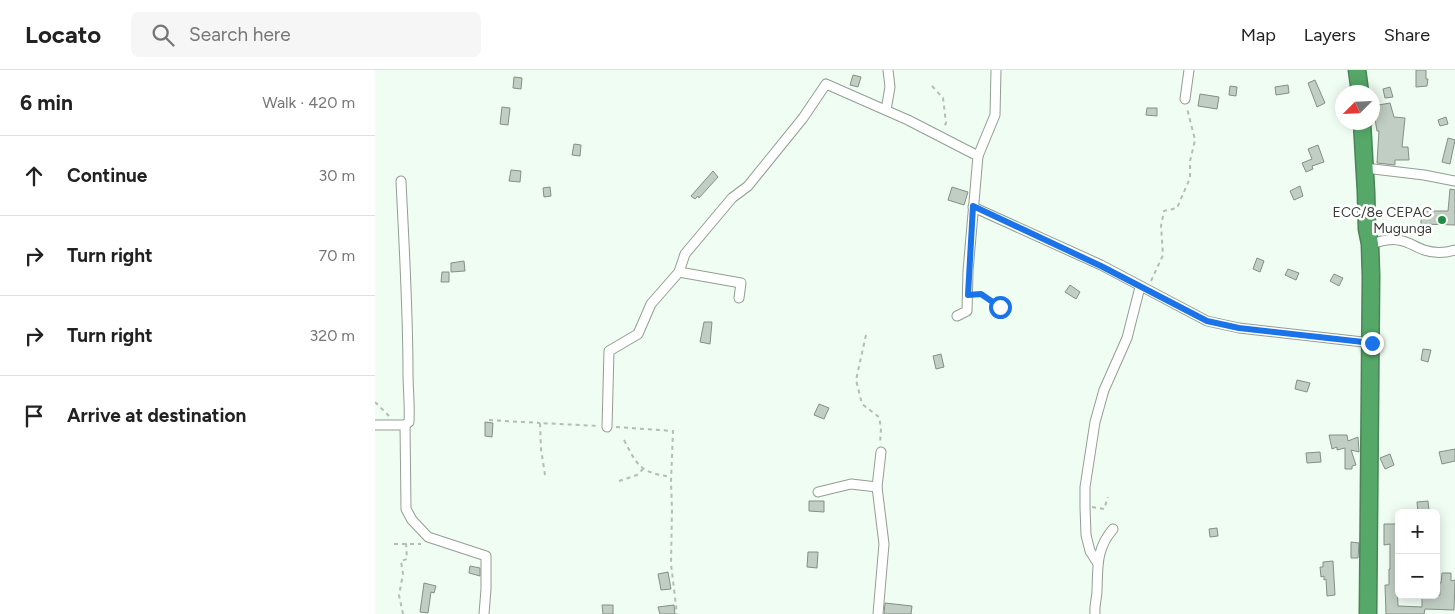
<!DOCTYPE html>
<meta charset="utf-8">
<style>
:root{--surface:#fff;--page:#f6f6f6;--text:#222;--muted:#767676;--line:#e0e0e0}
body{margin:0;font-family:Figtree,sans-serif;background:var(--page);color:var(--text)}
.controls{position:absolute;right:15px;bottom:15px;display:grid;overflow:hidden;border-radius:8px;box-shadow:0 2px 12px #0003}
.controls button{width:45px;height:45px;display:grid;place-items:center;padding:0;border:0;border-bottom:1px solid var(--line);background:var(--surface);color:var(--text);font:25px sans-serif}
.compass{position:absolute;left:960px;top:15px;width:45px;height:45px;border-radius:50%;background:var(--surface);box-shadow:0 2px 12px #0003;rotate:246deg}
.stop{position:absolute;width:15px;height:15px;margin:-11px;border:4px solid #1a73e8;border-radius:50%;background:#fff}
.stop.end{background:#1a73e8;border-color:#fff;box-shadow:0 1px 5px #0008}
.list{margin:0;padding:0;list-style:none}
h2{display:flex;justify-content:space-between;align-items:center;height:65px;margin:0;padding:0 20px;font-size:21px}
h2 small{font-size:16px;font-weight:400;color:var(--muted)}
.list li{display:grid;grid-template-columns:32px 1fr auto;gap:15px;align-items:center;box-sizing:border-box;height:80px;padding:0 20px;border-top:1px solid var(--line)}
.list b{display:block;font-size:19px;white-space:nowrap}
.list em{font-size:16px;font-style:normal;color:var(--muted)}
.icon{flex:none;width:28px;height:28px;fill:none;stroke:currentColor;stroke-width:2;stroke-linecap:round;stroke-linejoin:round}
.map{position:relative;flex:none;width:1080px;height:544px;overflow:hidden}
header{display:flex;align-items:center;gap:30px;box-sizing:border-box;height:70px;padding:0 25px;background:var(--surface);border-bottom:1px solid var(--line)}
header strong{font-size:24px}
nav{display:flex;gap:28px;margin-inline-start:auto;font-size:18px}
.search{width:350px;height:45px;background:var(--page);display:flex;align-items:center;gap:12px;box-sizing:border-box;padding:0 18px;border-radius:8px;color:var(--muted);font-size:19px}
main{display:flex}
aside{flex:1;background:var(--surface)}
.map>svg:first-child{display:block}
.building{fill:#c1cec3;stroke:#848f85}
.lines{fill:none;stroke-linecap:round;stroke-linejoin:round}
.street-casing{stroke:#929e94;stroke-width:11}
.highway-casing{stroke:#4b8358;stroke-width:19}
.path{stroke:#b3bdb4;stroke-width:2;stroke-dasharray:4 4;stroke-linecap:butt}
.street{stroke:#fff;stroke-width:9}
.highway{stroke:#55a868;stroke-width:16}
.route{stroke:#1a73e8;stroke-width:6}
.poi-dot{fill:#218c44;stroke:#fff;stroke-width:2}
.labels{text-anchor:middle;stroke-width:5;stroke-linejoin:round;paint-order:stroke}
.poi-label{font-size:14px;fill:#393e39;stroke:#fff;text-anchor:end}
</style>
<header>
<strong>Locato</strong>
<div class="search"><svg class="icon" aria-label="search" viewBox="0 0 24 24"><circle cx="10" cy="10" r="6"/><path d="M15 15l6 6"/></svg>Search here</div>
<nav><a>Map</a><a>Layers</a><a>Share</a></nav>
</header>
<main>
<aside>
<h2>6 min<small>Walk · 420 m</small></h2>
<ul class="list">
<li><svg class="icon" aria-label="ahead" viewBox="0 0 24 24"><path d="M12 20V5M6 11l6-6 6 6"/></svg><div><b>Continue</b></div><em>30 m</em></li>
<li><svg class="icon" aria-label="right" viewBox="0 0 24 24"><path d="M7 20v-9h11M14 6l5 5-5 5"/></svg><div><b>Turn right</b></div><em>70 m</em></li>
<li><svg class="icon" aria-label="right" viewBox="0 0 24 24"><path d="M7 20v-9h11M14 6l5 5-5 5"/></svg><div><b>Turn right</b></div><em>320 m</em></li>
<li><svg class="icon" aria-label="arrive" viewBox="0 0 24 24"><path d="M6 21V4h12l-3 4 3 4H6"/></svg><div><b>Arrive at destination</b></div></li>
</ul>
</aside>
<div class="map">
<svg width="1080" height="544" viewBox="0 0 1080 544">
<rect width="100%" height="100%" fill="#f0fdf2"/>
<!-- building -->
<g class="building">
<path d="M1041 0H1051V9H1053L1052 16 1041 17Z"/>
<path d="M478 5 486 7 483 17 475 15Z"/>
<path d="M139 7 147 8 146 19 138 18Z"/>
<path d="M940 10 950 33 942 37 933 13Z"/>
<path d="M913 15 914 23 901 25 900 17Z"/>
<path d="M855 16 862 17 861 26 854 25Z"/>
<path d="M1015 17 1018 27 1010 28 1008 19Z"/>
<path d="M825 24 844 27 842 39 823 36Z"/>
<path d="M1015 33 1019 47 1030 48 1027 77H1033L1034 90H1020V95L1002 93 1004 61H1002L998 36Z"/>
<path d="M127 37 135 38 133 55 125 54Z"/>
<path d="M772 38H782V46L771 45Z"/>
<path d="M1071 47 1073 54 1065 56 1063 50Z"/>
<path d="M1073 68 1080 70 1075 94 1067 92Z"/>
<path d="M199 74 206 75 205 86 197 85Z"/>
<path d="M943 75 949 92 937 96 938 99 931 102 927 93 937 89 933 79Z"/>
<path d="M136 100 146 101 145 112 134 111Z"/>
<path d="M338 101 343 107 324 128 323 126 320 129 316 126Z"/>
<path d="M925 116 928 126 919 130 915 121Z"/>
<path d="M175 117 176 126 169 127 168 118Z"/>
<path d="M577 117 593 122 589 135 573 130Z"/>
<path d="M1075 119 1080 120V155L1046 154V141H1073Z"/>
<path d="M882 188 889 191 885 202 878 199Z"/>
<path d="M89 191 90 201 76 202V193Z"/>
<path d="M913 199 924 203 921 210 910 205Z"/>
<path d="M67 202H74V212H66Z"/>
<path d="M959 204 968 208 964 216 955 211Z"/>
<path d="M695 215 705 222 701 229 690 222Z"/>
<path d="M329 252H337L335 274 325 272Z"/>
<path d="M1048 279 1056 280 1053 292 1046 290Z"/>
<path d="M566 284 569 297 561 299 558 286Z"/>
<path d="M922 310 935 313 932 322 920 319Z"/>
<path d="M444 334 454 338 449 349 439 345Z"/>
<path d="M110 352 118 353 117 367 110 366Z"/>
<path d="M954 365H972L973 371 983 367 984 382 976 380 981 395 977 396V399H970V378L962 380V377L957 379Z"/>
<path d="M1080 379V391L1067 394 1064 382Z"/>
<path d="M945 382 946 392 932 393 931 383Z"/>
<path d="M1015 384 1019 395 1010 399 1005 388Z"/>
<path d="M434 431H449V442L434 441Z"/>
<path d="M1053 431 1054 441 1052 443H1043L1042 432Z"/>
<path d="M1009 454H1021L1022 499 1024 504V511H1022L1023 536 1047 537V525H1065L1064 513H1066L1067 503H1076V511L1080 510 1079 540 1050 539 1049 544H1011L1010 515H1014V499H1015V474L1009 475Z"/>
<path d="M842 458 843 466 835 467 834 459Z"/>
<path d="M976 472 984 473 983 488H976Z"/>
<path d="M433 482H443L442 498 432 497Z"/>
<path d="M958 491 960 525 952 526 951 509 949 510V506L946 507 945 497H948V492Z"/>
<path d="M95 496 105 498V506L94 503Z"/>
<path d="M293 502 296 519 286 520 283 504Z"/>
<path d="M49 513 61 516 59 523 56 522 53 543 45 542Z"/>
<path d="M510 533 537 536 536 544H509Z"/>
<path d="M227 535H238V544H228Z"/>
<path d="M299 535 300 544H285L283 537Z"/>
</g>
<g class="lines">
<!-- street casing -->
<g class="street-casing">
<g id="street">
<path d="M810 29 814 0"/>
<path d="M511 40 515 17 513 0"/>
<path d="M603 86 620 45 621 0"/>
<path d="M990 98 1049 105 1080 111"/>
<path d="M26 111C29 175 33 239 33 303 33 319 35 335 34 352L30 355 31 439 37 450 53 467 111 486V519L109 544"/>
<path d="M598 137 726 195 832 251 864 258 997 273"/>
<path d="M995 174C1003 172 1014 168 1023 170 1033 171 1040 177 1049 180 1058 183 1070 183 1080 180"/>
<path d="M304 202 366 213 364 228"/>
<path d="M0 355H30"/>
<path d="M232 357 234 281 263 264 276 234 304 202 310 184 357 128 373 116 428 48 451 14 533 50 603 86 593 201 592 241 582 246"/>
<path d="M443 422 476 414 502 417"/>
<path d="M722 492 715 481 711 465 710 437V417L720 352 729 320 752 268 765 217"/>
<path d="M503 544 509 474 502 417 506 382"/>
<path d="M720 544C719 536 722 528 722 520 723 496 721 479 738 459"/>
</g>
</g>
<!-- highway casing -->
<g class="highway-casing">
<g id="highway">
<path d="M982 0 985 22"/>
<path d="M987 52 991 122 992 159 995 174 996 206 993 544"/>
</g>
</g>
<!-- path -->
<g class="path">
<path d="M557 16 568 28 571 53 568 59"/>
<path d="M776 211 788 185 786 156 789 141 802 138 815 108V91L820 70 812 38"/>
<path d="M600 224H606L625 237"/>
<path d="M491 265 481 310 487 334 504 347 506 358 505 374"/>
<path d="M0 332 14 346"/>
<path d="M114 350 165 353"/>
<path d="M241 357 298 361 296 412 297 439 296 494 302 544"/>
<path d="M249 370C263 397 265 402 296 407"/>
<path d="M170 405 166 379 165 353 224 356"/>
<path d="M244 411 262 405 268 399"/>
<path d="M717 437 729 439 733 427"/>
<path d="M19 474H46"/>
<path d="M28 544 24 525 28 504 26 491 32 489 31 473"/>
</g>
<!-- street -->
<use href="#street" class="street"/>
<!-- highway -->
<use href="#highway" class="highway"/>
</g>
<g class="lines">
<!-- route -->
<path class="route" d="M625 237 606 224 593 225 598 136 726 196 832 251 864 258 997 273"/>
</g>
<!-- markers -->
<circle class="poi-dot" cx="1067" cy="150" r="5"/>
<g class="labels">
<!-- poi labels -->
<g class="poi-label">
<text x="1057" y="147">ECC/8e CEPAC<tspan x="1057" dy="16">Mugunga</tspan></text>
</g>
</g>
</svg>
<div class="controls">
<button>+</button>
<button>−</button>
</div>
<svg class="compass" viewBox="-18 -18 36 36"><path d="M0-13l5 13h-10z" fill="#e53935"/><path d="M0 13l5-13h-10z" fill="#767676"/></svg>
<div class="stop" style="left:625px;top:237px"></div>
<div class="stop end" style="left:997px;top:273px"></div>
</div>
</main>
